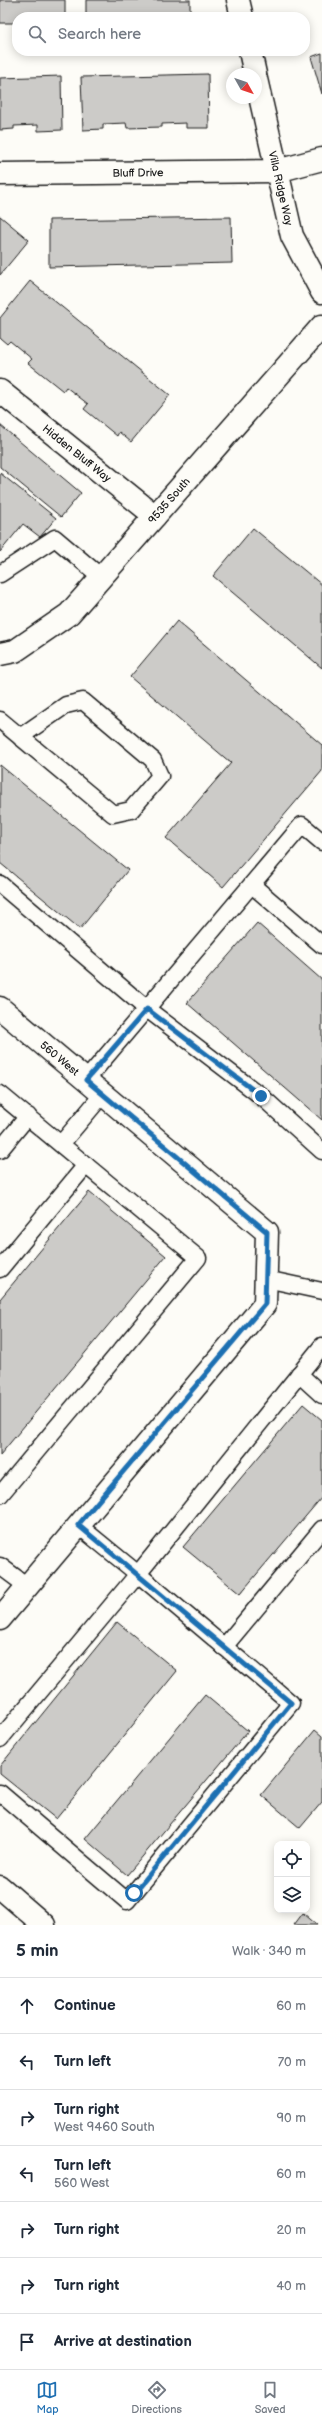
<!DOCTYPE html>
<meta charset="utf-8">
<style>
:root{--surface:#fff;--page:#f6f6f7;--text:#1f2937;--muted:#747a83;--line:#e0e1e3;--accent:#1f6fb2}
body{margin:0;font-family:"Balsamiq Sans",sans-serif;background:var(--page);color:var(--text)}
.controls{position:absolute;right:12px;bottom:12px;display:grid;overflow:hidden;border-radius:8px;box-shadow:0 2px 10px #0003}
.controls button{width:36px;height:36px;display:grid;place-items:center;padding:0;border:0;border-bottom:1px solid var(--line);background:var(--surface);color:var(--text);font:20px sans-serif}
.compass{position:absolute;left:226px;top:68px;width:36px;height:36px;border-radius:50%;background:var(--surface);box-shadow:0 2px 10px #0003;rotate:130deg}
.stop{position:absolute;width:12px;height:12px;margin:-9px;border:3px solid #1f6fb2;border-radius:50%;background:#fff}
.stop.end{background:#1f6fb2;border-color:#fff;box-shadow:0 1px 4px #0008}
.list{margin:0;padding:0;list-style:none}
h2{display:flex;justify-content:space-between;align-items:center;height:52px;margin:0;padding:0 16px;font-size:17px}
h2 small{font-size:13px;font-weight:400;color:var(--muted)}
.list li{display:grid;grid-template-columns:26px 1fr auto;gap:12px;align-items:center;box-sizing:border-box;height:56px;padding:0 16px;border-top:1px solid var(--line)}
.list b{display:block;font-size:15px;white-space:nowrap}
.list p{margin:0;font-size:13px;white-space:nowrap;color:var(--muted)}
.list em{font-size:13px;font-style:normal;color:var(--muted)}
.icon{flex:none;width:22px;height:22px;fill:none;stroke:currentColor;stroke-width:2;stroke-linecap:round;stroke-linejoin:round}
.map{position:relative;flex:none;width:322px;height:1925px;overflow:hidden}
.search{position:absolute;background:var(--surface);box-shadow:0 2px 10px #0003;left:12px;right:12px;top:12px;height:44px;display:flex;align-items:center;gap:10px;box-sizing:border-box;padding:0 14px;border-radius:16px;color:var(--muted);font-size:15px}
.sheet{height:444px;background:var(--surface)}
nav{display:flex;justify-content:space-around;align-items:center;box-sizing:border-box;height:56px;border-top:1px solid var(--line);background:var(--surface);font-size:11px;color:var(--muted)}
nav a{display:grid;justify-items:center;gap:2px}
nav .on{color:var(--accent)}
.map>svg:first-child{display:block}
.building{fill:#cccbc8;stroke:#1c1c1c}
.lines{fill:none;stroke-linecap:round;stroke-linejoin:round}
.service-casing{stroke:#1c1c1c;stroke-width:19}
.minor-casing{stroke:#1c1c1c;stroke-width:25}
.secondary-casing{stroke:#1c1c1c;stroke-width:25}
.service{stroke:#fdfcf7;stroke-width:16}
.minor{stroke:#fdfcf7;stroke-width:22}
.secondary{stroke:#fdfcf7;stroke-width:22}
.route{stroke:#1f6fb2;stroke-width:5}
.labels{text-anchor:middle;stroke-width:3.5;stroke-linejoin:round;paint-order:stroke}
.street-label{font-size:11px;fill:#1c1c1c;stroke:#fdfcf7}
</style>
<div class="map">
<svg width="322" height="1925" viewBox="0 0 322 1925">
<rect width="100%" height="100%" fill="#fdfcf7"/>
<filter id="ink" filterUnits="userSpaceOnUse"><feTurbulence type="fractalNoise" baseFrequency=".025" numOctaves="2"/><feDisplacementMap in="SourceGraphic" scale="8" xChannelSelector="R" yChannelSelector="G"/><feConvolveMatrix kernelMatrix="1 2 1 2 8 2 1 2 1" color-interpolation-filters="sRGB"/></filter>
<g filter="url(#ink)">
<!-- building -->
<g class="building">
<path d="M0 0H65V17H17V23H0Z"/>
<rect x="86" y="0" width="104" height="17"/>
<path d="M322 53V94L311 57Z"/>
<path d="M208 74 209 128H186V123L162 124V127L127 128 126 123 103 124V129L83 130 81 77Z"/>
<path d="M61 76 62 130 38 131V125L14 126V129L0 130V78Z"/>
<path d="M0 216 29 240 0 275Z"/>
<path d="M231 217 232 263 49 267V220Z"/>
<path d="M30 281 170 395 131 442 119 432 117 436 84 409 88 404 66 387 63 391 28 363 32 359 10 341 7 344 0 338V318Z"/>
<path d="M0 425 81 493 61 517 0 467Z"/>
<path d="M0 473 56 518 40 537 23 524 0 552Z"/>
<path d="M253 528 322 585V668L213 576Z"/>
<path d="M177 621 322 745V771L223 887 166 838 231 763 130 677Z"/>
<path d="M0 765 128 870 80 929 0 863Z"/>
<path d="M257 923 322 980V1120L187 1003Z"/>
<path d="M89 1192 166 1256 0 1455V1299Z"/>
<path d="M303 1404 322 1420V1497L240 1594 183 1547Z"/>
<path d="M117 1622 177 1671 56 1819 0 1774V1766Z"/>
<path d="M205 1695 248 1731 127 1875 85 1839Z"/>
<path d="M315 1730 322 1736V1802L300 1828 261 1795Z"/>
<path d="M303 1913 317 1925H294Z"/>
</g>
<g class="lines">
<!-- service casing -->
<g class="service-casing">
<g id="service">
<path d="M0 574 55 538 101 577"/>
<path d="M0 720 113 814 131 810 160 776 153 760 83 701 66 705 20 737"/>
<path d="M0 884 147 1009 261 1096 322 1151"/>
<path d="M252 885 322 945"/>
<path d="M86 1080 302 825 322 842"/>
<path d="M0 1094 198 1258 0 1495"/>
<path d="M61 1144 103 1094"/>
<path d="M0 1150 28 1116"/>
<path d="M0 1269 86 1165"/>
<path d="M266 1279 322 1291"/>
<path d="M299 1374 322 1395"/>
<path d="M78 1525 138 1574 322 1346"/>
<path d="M0 1566 27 1586"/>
<path d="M224 1647 322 1529"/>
<path d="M0 1739 138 1574 291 1703 127 1901 0 1793"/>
</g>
</g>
<!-- minor casing -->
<g class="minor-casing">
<g id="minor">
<path d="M238 0 242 17"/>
<path d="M250 51 255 74"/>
<path id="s1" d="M256 79 292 236 322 292"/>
<path id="s2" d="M0 174 277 171 322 159"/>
<path id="s3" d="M0 391 155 516"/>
<path id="s4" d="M0 654 15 651 69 614 322 326"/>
<path id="s5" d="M0 1008 267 1232 265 1304 0 1619"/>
</g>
</g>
<!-- secondary casing -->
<g class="secondary-casing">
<path id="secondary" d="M0 1887 44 1925"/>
</g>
<!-- service -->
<use href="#service" class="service"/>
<!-- minor -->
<use href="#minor" class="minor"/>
<!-- secondary -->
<use href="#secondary" class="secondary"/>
</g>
</g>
<g class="lines" filter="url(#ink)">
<!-- route -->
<path class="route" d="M134 1893 291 1703 78 1525 265 1304 267 1232 86 1080 147 1009 261 1096"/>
</g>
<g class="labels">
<!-- street labels -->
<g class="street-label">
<text dy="4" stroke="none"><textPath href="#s2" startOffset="138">Bluff Drive</textPath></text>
<text dy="4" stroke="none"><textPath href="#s1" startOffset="112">Villa Ridge Way</textPath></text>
<text dy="4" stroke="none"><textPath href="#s3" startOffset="99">Hidden Bluff Way</textPath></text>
<text dy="4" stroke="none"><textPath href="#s4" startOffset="232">9535 South</textPath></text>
<text dy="4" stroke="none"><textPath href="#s5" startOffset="78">560 West</textPath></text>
</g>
</g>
</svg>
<div class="controls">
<button><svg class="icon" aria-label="locate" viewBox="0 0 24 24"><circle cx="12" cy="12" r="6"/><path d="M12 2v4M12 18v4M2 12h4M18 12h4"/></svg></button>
<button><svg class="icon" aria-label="layers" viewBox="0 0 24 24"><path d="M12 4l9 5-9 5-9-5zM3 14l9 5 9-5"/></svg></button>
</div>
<svg class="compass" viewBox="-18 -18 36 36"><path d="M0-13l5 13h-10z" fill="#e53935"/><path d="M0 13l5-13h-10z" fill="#747a83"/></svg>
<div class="stop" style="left:134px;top:1893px"></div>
<div class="stop end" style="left:261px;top:1096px"></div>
<div class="search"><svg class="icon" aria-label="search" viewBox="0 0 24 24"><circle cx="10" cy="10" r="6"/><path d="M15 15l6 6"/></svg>Search here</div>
</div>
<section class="sheet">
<h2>5 min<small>Walk · 340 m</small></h2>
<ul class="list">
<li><svg class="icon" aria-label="ahead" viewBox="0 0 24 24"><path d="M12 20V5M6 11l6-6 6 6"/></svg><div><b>Continue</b></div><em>60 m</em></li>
<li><svg class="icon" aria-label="left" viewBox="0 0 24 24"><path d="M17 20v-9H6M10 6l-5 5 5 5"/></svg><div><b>Turn left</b></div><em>70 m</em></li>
<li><svg class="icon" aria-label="right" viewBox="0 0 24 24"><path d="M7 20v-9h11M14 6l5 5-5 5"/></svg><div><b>Turn right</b><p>West 9460 South</p></div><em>90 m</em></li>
<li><svg class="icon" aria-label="left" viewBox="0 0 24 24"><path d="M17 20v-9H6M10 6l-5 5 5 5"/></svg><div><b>Turn left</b><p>560 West</p></div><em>60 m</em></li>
<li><svg class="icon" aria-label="right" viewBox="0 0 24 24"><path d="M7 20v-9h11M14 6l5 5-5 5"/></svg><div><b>Turn right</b></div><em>20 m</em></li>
<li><svg class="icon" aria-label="right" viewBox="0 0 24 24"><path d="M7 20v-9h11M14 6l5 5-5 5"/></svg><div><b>Turn right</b></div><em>40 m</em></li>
<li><svg class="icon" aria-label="arrive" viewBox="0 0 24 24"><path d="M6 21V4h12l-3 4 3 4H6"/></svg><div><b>Arrive at destination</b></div></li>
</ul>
</section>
<nav>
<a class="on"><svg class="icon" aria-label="map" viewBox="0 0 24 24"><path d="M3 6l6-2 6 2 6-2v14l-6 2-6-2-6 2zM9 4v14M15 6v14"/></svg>Map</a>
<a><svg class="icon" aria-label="directions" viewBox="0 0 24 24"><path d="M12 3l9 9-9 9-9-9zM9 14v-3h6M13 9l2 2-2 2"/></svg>Directions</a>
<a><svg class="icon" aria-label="saved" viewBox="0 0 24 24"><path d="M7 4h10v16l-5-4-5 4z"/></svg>Saved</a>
</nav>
